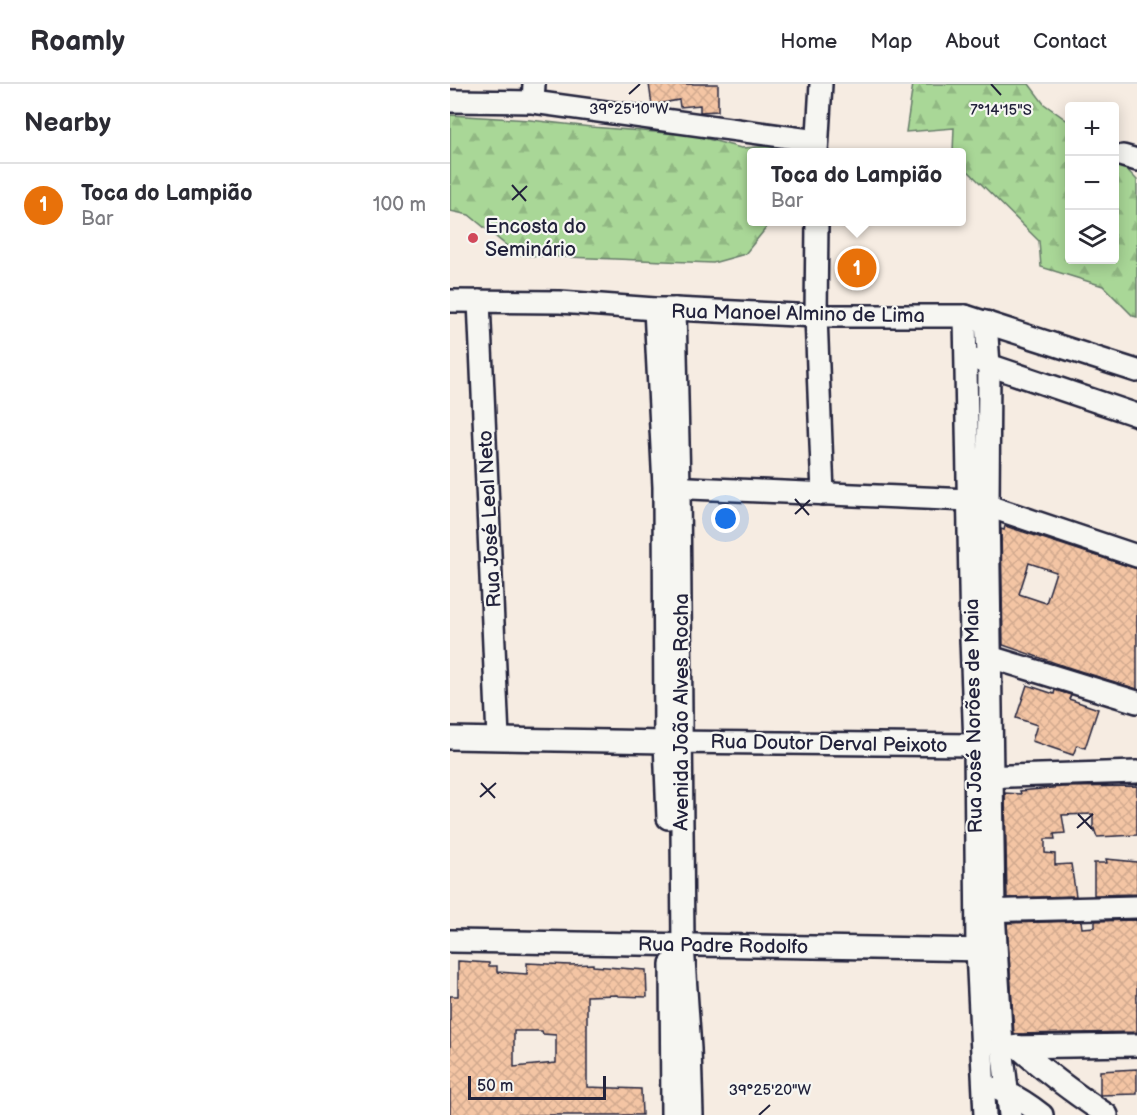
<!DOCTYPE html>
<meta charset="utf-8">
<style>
:root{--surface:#fff;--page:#f7f7f7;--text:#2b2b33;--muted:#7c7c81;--line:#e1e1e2;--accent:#d1495b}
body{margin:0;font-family:"Balsamiq Sans",sans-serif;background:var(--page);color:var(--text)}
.controls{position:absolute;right:18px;top:18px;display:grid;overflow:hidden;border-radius:6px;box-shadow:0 3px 15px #0003}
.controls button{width:54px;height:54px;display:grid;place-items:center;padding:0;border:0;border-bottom:2px solid var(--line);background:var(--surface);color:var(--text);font:30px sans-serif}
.scale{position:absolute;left:18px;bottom:15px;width:138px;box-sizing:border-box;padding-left:6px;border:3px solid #22223b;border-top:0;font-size:16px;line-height:21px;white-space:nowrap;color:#22223b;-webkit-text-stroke:4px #f6f6f2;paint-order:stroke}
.you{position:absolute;left:276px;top:435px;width:21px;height:21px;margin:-15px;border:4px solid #fff;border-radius:50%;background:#1a73e8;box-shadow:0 0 0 9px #1a73e833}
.badge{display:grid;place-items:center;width:39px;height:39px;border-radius:50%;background:var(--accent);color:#fff;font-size:20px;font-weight:700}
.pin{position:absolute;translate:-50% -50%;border:3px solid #fff;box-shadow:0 2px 6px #0006}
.popup{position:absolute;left:297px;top:64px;width:219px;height:78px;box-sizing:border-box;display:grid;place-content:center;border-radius:6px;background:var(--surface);filter:drop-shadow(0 2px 4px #0005);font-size:20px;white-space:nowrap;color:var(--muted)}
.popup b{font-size:22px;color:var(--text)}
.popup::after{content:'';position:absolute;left:50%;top:100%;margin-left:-12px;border:12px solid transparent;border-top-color:var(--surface)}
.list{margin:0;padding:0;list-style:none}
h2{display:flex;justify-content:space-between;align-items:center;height:78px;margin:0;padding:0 24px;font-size:26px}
h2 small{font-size:20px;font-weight:400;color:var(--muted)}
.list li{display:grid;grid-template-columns:39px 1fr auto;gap:18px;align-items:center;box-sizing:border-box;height:84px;padding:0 24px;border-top:2px solid var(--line)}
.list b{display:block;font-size:22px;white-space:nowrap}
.list p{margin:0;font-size:20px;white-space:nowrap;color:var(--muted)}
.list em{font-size:20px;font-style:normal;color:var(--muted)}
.icon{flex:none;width:33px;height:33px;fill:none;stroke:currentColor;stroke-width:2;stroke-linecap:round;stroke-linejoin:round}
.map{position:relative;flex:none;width:687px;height:1031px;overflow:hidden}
header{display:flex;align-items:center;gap:36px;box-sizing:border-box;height:84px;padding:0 30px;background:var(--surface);border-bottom:2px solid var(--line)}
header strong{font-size:28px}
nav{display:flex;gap:33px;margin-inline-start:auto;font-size:21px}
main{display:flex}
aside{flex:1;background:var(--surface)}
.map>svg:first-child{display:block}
.forest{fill:url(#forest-firs);stroke:#667c69;stroke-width:1.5}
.building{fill:url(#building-cross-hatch);stroke:#22223b;stroke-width:1.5;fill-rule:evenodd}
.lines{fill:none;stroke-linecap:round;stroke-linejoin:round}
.minor-casing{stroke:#22223b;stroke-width:26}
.minor{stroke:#f6f6f2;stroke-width:21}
.ticks{fill:none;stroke:#22223b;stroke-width:2}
.poi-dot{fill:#d1495b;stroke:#f6f6f2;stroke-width:2}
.labels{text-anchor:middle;stroke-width:4.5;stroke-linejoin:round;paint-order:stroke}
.poi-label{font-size:20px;fill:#22223b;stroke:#f6f6f2;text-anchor:start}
.street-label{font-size:20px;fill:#22223b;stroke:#f6f6f2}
.ticks-label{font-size:15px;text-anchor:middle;fill:#22223b;stroke:#f6f6f2;stroke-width:4.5;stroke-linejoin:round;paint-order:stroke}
</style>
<header>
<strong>Roamly</strong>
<nav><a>Home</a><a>Map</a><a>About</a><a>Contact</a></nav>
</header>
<main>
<aside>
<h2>Nearby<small></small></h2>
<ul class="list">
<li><span class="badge" style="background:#e8710a">1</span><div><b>Toca do Lampião</b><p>Bar</p></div><em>100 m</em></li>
</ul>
</aside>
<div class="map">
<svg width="687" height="1031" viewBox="0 0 687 1031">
<defs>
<pattern id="forest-firs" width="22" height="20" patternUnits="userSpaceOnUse" patternTransform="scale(1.5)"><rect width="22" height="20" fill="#a9d797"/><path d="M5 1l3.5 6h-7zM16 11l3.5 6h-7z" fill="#91b883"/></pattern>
<pattern id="building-cross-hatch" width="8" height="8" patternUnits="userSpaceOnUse" patternTransform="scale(1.5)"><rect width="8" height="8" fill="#f4c5a4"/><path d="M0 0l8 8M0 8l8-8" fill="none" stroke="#d1a98e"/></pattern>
</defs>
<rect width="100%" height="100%" fill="#f6ece2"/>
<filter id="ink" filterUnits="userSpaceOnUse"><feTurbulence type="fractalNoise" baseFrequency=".0167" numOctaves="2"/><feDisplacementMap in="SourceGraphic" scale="12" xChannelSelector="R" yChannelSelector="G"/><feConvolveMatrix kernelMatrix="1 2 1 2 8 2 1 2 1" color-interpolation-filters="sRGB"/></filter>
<g filter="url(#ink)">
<!-- forest -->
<g class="forest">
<path d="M463 0H579L594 20 619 38 620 176H664L665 73 687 96V233L683 232 653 202 591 183 589 157 517 86H512V68H503L504 44 456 48Z"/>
<path d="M0 31 80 36 141 43 243 51 291 64 326 62 345 64V68H302V138H321L295 170 263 179 68 171 19 131 0 127Z"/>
</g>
<!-- building -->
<g class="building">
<path d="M199 0H268V27L250 28V21L230 23 229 16 202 21Z"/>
<path d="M555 442 687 485V605L614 582 553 561 551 445 554 446ZM579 479 606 488 596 519 569 510Z"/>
<path d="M577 601 604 610 605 606 621 611 619 615 648 625 635 664 627 661 623 671 582 657 587 641 566 634Z"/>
<path d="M687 702V751L647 753 643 742V730L612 731 615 749 604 750 605 755H595V769L605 770V781L621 780 626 812 557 814 555 709 571 710 570 707 612 703Z"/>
<path d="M656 775 687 778V810L644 811V779H657Z"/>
<path d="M687 836V948L564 950 557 839 631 837 632 844 645 843V837Z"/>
<path d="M8 877 39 879V882H47V888L77 890V879L120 881 143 880V882L196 886 197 913 168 912 167 911 137 912V1003L191 1005 192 1031H0V912H8ZM64 947H92L93 950 106 951V979L64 983Z"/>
<path d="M687 985V1010L650 1011V987Z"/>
</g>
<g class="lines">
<!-- minor casing -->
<g class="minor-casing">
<g id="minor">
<path d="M0 17 83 18 367 57"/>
<path d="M83 18 84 0"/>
<path d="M367 68 371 0"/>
<path d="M673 72 687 76"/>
<path d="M367 138 366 232 373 410"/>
<path d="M0 217 110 218 205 225H225L366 232H515L687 287"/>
<path d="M29 217 48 654"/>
<path d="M205 225 214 403 215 658 218 734"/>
<path d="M225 225 229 403 233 861 240 965 242 1031"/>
<path d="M515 232 521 555 525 661 527 866 535 1031"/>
<path d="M536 238 539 281 538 421 544 827 552 963 560 1031"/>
<path d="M529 276 539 281 687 331"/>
<path d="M217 403 520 416 687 472"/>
<path d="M540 573 687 618"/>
<path d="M0 654 215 658 525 661 538 659"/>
<path d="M529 693 687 688"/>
<path d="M530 827 687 823"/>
<path d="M0 857 539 866"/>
<path d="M221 880 222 1031"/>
<path d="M567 962C595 988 625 1010 657 1031"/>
<path d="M552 963 687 961"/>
<path d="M547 1004C564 1011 578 1020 592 1031"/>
</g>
</g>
<!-- minor -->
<use href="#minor" class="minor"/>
</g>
</g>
<!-- ticks -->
<path class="ticks" d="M541 0 551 11M179 10 190 0M62 101 76 117M62 116 77 102M345 415 359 431M345 430 360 416M31 699 45 714M30 713 46 699M628 730 642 745M627 744 643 730M309 1031 320 1021"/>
<!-- markers -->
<circle class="poi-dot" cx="23" cy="154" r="6"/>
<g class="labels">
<!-- poi labels -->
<g class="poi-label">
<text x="35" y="149">Encosta do<tspan x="35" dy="23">Seminário</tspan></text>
</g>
<!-- street labels -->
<g class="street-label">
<text transform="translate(348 229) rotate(1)" y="7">Rua Manoel Almino de Lima</text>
<text transform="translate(39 435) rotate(-93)" y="7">Rua José Leal Neto</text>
<text transform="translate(231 628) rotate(-90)" y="7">Avenida João Alves Rocha</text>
<text transform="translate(523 632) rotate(-91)" y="7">Rua José Norões de Maia</text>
<text transform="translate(379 659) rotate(1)" y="7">Rua Doutor Derval Peixoto</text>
<text transform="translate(273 861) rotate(1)" y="7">Rua Padre Rodolfo</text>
</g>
</g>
<g class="ticks-label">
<text x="179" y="30">39°25'10"W</text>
<text x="551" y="31">7°14'15"S</text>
<text x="320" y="1011">39°25'20"W</text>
</g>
</svg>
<div class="controls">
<button>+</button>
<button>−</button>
<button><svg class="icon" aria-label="layers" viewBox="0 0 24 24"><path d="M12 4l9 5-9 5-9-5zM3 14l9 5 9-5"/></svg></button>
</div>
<div class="scale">50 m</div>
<div class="you"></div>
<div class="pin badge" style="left:407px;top:184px;background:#e8710a">1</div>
<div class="popup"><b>Toca do Lampião</b>Bar</div>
</div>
</main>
